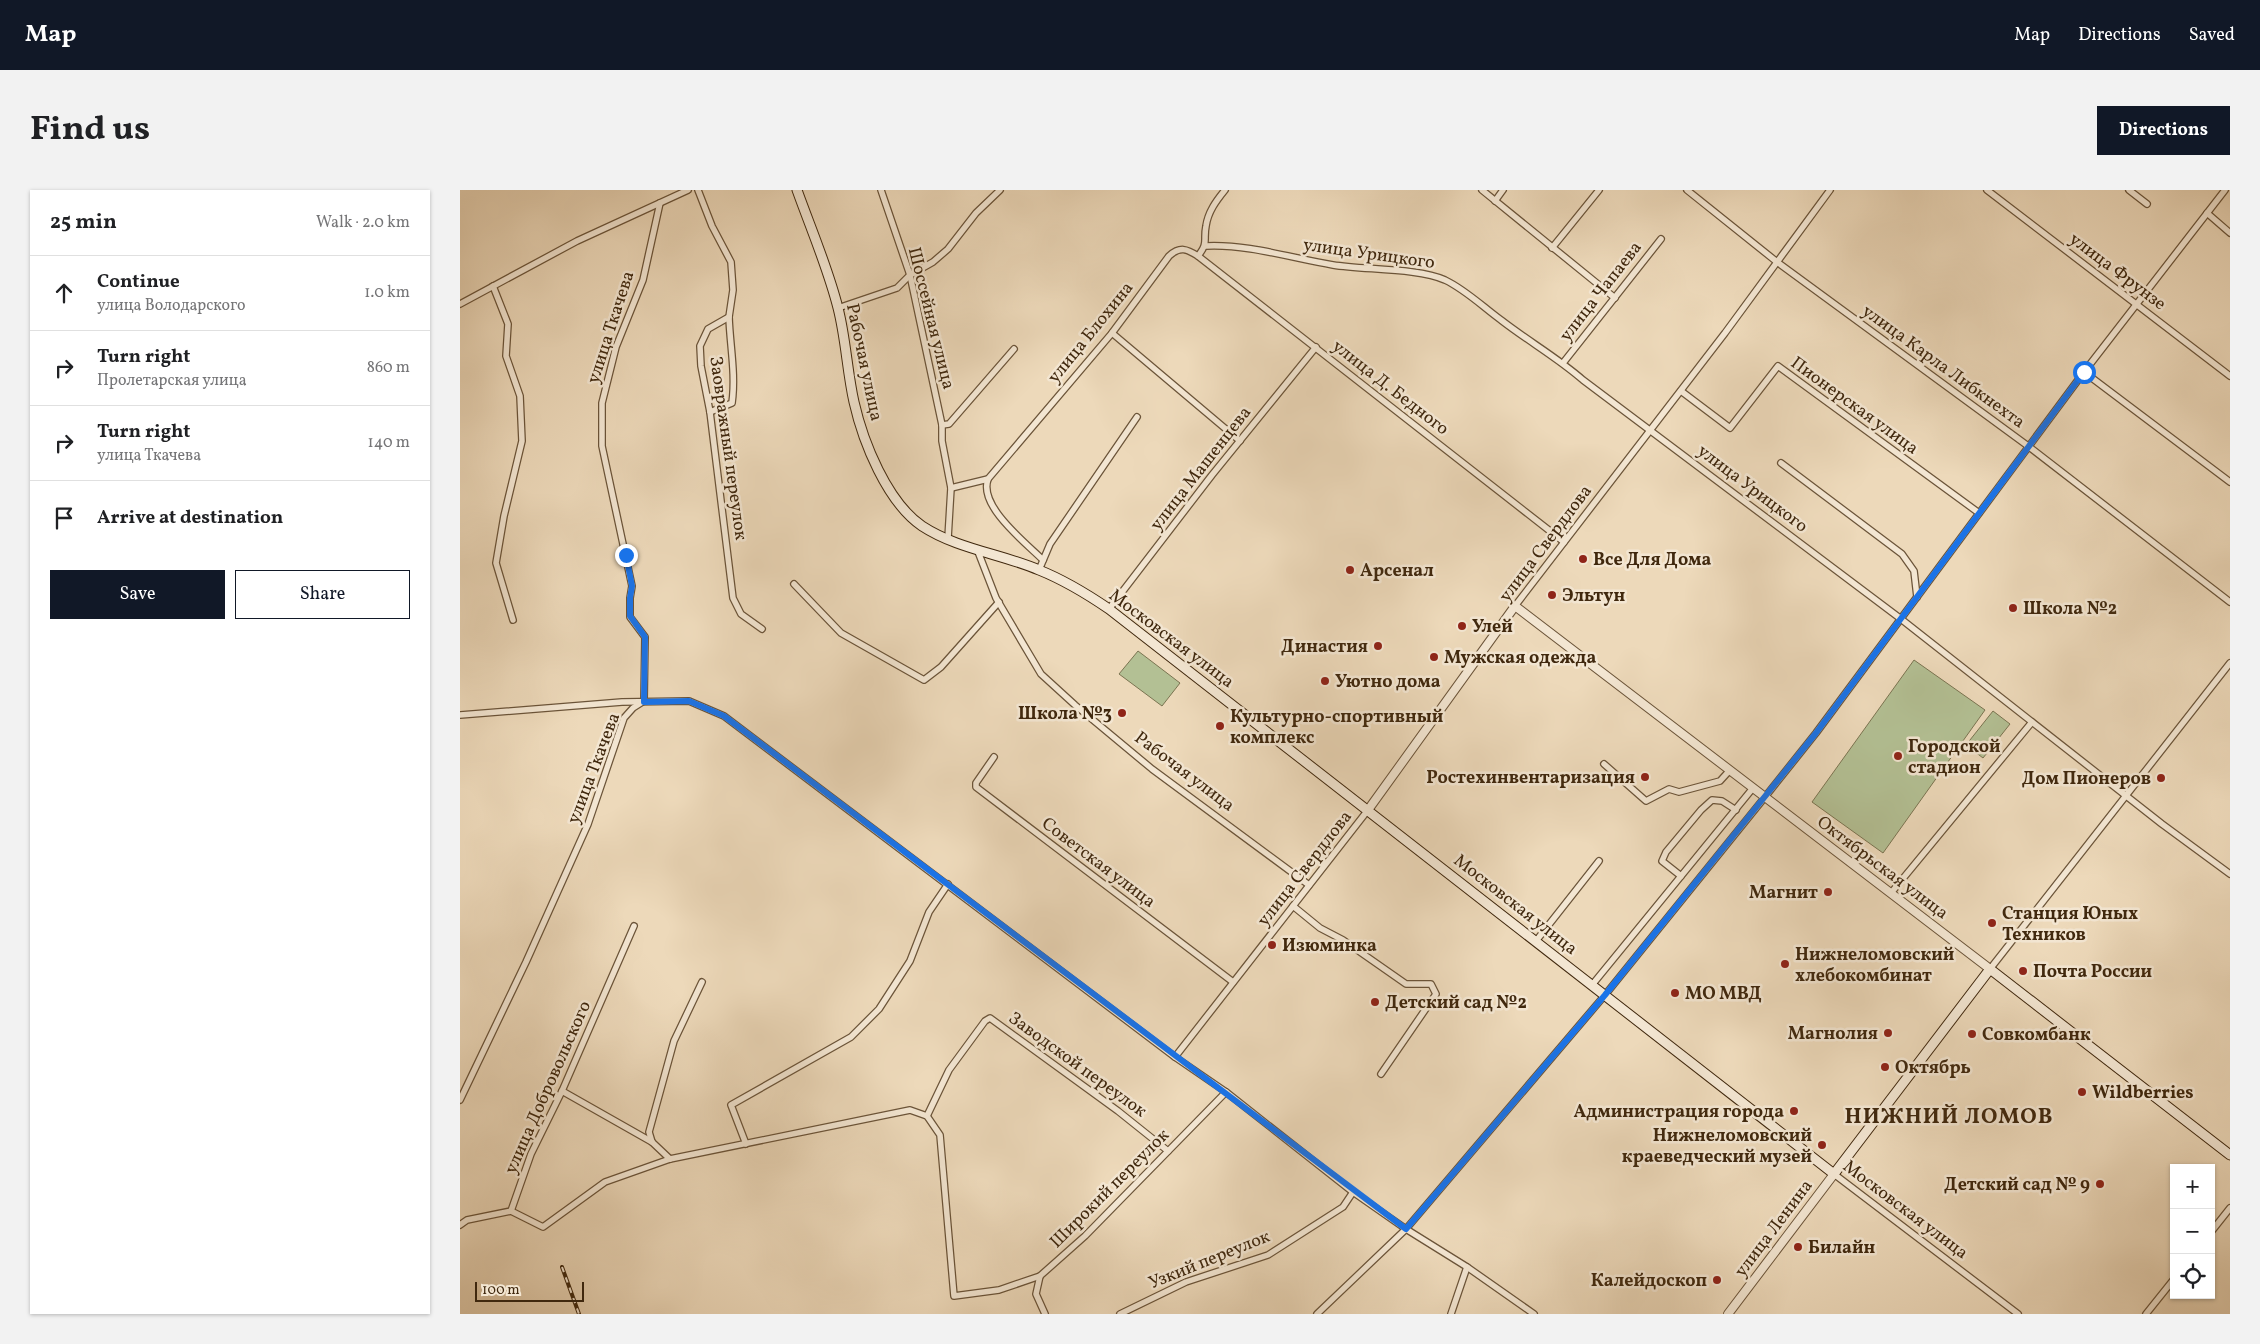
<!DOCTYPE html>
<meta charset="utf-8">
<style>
:root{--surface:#fff;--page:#f2f2f2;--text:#202124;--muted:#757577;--line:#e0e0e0;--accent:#111827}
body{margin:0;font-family:Vollkorn,serif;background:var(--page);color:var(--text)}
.controls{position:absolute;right:15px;bottom:15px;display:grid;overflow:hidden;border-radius:0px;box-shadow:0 1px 4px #0004}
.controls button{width:45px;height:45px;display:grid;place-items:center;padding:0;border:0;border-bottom:1px solid var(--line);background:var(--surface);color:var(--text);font:25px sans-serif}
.scale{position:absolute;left:15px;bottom:12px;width:109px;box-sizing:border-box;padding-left:5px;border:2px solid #40280e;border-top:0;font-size:14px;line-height:18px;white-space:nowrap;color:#40280e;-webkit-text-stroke:4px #f3e6d2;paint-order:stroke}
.stop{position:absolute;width:15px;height:15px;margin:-11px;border:4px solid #1a73e8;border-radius:50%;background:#fff}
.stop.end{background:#1a73e8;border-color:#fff;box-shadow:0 1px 5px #0008}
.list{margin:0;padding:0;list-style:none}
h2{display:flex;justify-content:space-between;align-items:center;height:65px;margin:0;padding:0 20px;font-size:21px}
h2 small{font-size:16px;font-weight:400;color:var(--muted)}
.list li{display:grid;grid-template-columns:32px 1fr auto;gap:15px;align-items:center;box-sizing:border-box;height:75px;padding:0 20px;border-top:1px solid var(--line)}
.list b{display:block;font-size:19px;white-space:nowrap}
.list p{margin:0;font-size:16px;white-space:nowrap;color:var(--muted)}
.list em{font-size:16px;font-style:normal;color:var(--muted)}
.actions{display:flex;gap:10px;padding:15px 20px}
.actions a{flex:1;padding:11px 0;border:1px solid var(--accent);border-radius:0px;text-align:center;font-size:18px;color:var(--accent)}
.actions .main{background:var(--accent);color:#fff}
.icon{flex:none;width:28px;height:28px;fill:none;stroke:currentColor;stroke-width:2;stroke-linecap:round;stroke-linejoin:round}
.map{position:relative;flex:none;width:1770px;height:1124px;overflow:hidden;border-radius:0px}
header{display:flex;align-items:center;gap:30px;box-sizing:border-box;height:70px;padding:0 25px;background:var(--accent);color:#fff}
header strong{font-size:24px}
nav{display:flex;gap:28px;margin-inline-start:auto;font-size:18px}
.intro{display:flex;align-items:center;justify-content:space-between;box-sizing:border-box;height:120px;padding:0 30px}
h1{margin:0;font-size:35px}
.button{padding:12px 22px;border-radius:0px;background:var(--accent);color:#fff;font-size:18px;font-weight:700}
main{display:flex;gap:30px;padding:0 30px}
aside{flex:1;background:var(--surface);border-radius:0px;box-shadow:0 1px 4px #0004}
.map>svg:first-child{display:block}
.grass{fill:#b3c094;stroke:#7a7451}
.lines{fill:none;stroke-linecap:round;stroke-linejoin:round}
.minor-casing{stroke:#6b5439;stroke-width:8}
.tertiary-casing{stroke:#6b5439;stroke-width:10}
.secondary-casing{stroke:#40280e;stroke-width:11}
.minor{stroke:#f3e6d2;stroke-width:5.5}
.tertiary{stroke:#f3e6d2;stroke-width:8}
.secondary{stroke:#f3e6d2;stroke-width:9}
.rail-casing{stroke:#40280e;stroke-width:4}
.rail{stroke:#f3e6d2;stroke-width:2;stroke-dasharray:5.5;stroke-linecap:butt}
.route{stroke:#1a73e8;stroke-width:6}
.poi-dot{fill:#8f2418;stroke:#f3e6d2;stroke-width:2}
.labels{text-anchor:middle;stroke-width:5;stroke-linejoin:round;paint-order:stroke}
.street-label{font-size:18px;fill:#40280e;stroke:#f3e6d2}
.poi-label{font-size:18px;font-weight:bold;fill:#40280e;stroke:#f3e6d2;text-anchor:start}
.district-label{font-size:22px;font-weight:bold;letter-spacing:1px;fill:#40280e;stroke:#f3e6d2}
</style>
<header>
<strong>Map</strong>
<nav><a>Map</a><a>Directions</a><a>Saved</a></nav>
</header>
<div class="intro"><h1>Find us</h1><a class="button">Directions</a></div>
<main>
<aside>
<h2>25 min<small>Walk · 2.0 km</small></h2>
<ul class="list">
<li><svg class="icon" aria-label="ahead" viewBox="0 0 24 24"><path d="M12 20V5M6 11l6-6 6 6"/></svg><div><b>Continue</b><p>улица Володарского</p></div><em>1.0 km</em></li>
<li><svg class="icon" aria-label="right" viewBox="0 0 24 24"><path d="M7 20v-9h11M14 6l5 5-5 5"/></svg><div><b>Turn right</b><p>Пролетарская улица</p></div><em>860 m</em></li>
<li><svg class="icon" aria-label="right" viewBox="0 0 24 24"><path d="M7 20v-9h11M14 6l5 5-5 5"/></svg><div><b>Turn right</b><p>улица Ткачева</p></div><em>140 m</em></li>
<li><svg class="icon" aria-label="arrive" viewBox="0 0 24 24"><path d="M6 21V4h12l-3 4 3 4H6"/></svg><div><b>Arrive at destination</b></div></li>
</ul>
<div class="actions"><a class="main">Save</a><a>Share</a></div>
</aside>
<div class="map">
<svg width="1770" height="1124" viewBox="0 0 1770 1124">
<rect width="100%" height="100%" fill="#edd9ba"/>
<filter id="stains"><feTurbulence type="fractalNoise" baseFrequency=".004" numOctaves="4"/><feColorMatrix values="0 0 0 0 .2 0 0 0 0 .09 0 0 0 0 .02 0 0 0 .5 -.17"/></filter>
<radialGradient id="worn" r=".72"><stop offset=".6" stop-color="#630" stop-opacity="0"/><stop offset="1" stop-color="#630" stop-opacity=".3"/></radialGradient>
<!-- grass -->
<g class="grass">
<path d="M678 461 720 493 702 516 659 484Z"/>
<path d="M1454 470 1525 520 1423 663 1352 612Z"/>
<path d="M1533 521 1550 534 1523 568 1506 555Z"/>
</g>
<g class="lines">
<!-- minor casing -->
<g class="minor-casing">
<g id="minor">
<path d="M238 0 252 36 271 72 273 100 269 127 248 139 240 156 241 176 250 222 273 408 281 424 302 439"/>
<path d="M421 0 450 85 482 235V251L491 298 488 348"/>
<path d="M1022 0 1155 108"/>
<path d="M1227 0 1317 72 1568 256 1770 412"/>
<path d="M1527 0 1770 186"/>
<path d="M1669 0 1687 14"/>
<path d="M1035 11 1043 0"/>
<path d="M1747 23 1770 43"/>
<path d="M746 56C788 54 831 68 873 75 904 80 958 78 985 90 1006 100 1023 117 1041 130 1068 151 1098 168 1123 190L1441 429 1702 634 1770 684"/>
<path d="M1092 58 1139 0"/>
<path d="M738 66C749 52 743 51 746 36 748 22 756 11 765 0"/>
<path d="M33 96 48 134 46 166 60 206 62 251 44 326 36 373 53 430"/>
<path d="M0 114 117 51 228 0"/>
<path d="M378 118 437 98 450 85 473 72 488 59 516 23 540 0"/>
<path d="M652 143 780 251"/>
<path d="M1103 173 1201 49"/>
<path d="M1624 182 1770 292"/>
<path d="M1221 201 1270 238 1318 176 1519 323"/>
<path d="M250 222 272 213C276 184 270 156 269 127"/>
<path d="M482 235 489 234 554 159"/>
<path d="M1321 273 1442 364 1454 381 1457 407"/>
<path d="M528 289C518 316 566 353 583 370"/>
<path d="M491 298 528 289 652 143 709 66C720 56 727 59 738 66L1104 352"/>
<path d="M517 359 536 408 581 484 615 515 692 579 849 695"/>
<path d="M579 380 590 354 677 227"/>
<path d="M334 394 381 443 464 490 481 477 539 412"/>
<path d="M1055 416 1265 143 1370 0"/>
<path d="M649 419 752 285 856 157"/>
<path d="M0 525 162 512 229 511 264 526 715 867 766 902 893 1002 946 1039 1007 1077 1074 1124"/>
<path d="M534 567 516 593V597L773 792"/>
<path d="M1144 574 1186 611 1209 599 1219 602 1260 591 1270 580"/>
<path d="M1221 686 1202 671 1206 662 1241 620 1252 610 1262 611 1276 620"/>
<path d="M1431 703 1572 532"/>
<path d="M833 716 860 738 883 750 946 794H971L976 804 921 884"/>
<path d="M1076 751 1139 671"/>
<path d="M1530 779 1770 473"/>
<path d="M1132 795 1293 598"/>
<path d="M715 867 908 620"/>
<path d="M102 901 192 952"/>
<path d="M0 910 66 772 128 634 164 528 173 518 184 511 185 447 170 427V408L172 396 142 256V213L156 157 183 90 200 13"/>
<path d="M467 926 489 880 525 831 530 828 658 921 708 961"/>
<path d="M286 954 271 915 391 847 419 819 450 771 469 722 488 694"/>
<path d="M210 969 192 952 189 942 214 851 242 792"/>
<path d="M1374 984 1558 1124"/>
<path d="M51 1021 83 1037 145 992 210 969 450 920 467 926 480 945 494 1106 539 1100 580 1086"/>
<path d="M0 1035 7 1030 51 1021 71 964 102 901 174 736"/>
<path d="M1751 1042 1770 1018"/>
<path d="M585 1124 576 1104 580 1086 625 1046 766 902"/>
<path d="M660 1124 726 1092 808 1065 883 1017 893 1002"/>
<path d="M857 1124 946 1039 1145 805 1305 607 1356 543 1624 182 1765 0"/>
<path d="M991 1124 1007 1077"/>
<path d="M1686 1124 1714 1089"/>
</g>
</g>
<!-- tertiary casing -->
<g class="tertiary-casing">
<g id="tertiary">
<path d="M908 620 1055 416 1530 779"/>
<path d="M1268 1124 1374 984"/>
</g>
</g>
<!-- secondary casing -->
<g class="secondary-casing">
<path id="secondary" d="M337 0C351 39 368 78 378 118 386 149 387 181 394 212 403 252 427 312 462 336 497 359 542 364 579 380 604 390 627 404 649 419L1374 984 1530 779 1770 965"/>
</g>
<!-- minor -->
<use href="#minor" class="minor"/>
<!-- tertiary -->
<use href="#tertiary" class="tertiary"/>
<!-- secondary -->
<use href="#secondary" class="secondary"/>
<!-- rail casing -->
<g class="rail-casing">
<path id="rail" d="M102 1077 119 1124"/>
</g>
<!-- rail -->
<use href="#rail" class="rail"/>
</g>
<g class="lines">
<!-- route -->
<path class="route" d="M166 365 172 396 170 408V426L185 447 184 512 229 511 264 526 946 1039 1145 805 1356 543 1624 182"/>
</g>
<!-- markers -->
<g class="poi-dot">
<circle cx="1123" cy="369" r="5"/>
<circle cx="890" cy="380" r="5"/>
<circle cx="1092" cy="405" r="5"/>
<circle cx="1553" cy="418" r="5"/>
<circle cx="1002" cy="436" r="5"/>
<circle cx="918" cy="456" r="5"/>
<circle cx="974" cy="467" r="5"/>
<circle cx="865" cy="491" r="5"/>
<circle cx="662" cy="523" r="5"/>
<circle cx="760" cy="536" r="5"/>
<circle cx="1438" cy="566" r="5"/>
<circle cx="1185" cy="587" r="5"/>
<circle cx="1701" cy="588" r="5"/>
<circle cx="1368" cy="702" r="5"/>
<circle cx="1532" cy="733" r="5"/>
<circle cx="812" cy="755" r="5"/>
<circle cx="1325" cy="774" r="5"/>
<circle cx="1563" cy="781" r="5"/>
<circle cx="1215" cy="803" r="5"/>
<circle cx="915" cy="812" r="5"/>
<circle cx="1428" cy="843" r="5"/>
<circle cx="1512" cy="844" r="5"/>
<circle cx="1425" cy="877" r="5"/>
<circle cx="1622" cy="902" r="5"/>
<circle cx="1334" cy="921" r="5"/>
<circle cx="1362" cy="955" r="5"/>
<circle cx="1640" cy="994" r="5"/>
<circle cx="1338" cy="1057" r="5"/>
<circle cx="1257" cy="1090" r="5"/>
</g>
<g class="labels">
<!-- street labels -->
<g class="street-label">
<text transform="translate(909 63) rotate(8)" y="6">улица Урицкого</text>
<text transform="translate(1658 81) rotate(37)" y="6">улица Фрунзе</text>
<text transform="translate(1140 101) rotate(-52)" y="6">улица Чапаева</text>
<text transform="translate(472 128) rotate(76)" y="6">Шоссейная улица</text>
<text transform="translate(150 137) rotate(-72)" y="6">улица Ткачева</text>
<text transform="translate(630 142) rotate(-51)" y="6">улица Блохина</text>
<text transform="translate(405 172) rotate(78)" y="6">Рабочая улица</text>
<text transform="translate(1484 176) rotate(36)" y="6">улица Карла Либкнехта</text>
<text transform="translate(931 197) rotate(38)" y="6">улица Д. Бедного</text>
<text transform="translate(1395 215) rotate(36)" y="6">Пионерская улица</text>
<text transform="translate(269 258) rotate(82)" y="6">Заовражный переулок</text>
<text transform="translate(740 278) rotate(-52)" y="6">улица Машенцева</text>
<text transform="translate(1293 298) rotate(37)" y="6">улица Урицкого</text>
<text transform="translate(1085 353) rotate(-53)" y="6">улица Свердлова</text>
<text transform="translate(712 448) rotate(37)" y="6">Московская улица</text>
<text transform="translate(133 578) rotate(-69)" y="6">улица Ткачева</text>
<text transform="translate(725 581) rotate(37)" y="6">Рабочая улица</text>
<text transform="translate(639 672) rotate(37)" y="6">Советская улица</text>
<text transform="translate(1423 677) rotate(37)" y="6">Октябрьская улица</text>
<text transform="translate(844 678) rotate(-52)" y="6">улица Свердлова</text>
<text transform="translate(1056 714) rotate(38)" y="6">Московская улица</text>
<text transform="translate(618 874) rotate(36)" y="6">Заводской переулок</text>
<text transform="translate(87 897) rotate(-66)" y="6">улица Добровольского</text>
<text transform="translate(649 998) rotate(-45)" y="6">Широкий переулок</text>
<text transform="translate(1446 1019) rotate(37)" y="6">Московская улица</text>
<text transform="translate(1313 1038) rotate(-53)" y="6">улица Ленина</text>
<text transform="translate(749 1069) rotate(-22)" y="6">Узкий переулок</text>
</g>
<!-- poi labels -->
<g class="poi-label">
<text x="1133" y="375">Все Для Дома</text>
<text x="900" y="386">Арсенал</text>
<text x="1102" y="411">Эльтун</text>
<text x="1563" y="424">Школа №2</text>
<text x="1012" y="442">Улей</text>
<text x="908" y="462" text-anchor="end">Династия</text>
<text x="984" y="473">Мужская одежда</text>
<text x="875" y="497">Уютно дома</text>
<text x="652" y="529" text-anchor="end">Школа №3</text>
<text x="770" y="532">Культурно-спортивный<tspan x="770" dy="21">комплекс</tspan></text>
<text x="1448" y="562">Городской<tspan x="1448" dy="21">стадион</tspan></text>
<text x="1175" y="593" text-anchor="end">Ростехинвентаризация</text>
<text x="1691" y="594" text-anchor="end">Дом Пионеров</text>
<text x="1358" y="708" text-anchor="end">Магнит</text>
<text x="1542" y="729">Станция Юных<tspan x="1542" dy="21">Техников</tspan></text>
<text x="822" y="761">Изюминка</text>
<text x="1335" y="770">Нижнеломовский<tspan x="1335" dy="21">хлебокомбинат</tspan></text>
<text x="1573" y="787">Почта России</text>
<text x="1225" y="809">МО МВД</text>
<text x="925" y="818">Детский сад №2</text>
<text x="1418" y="849" text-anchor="end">Магнолия</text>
<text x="1522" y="850">Совкомбанк</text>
<text x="1435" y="883">Октябрь</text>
<text x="1632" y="908">Wildberries</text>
<text x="1324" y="927" text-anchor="end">Администрация города</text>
<text x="1352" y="951" text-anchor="end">Нижнеломовский<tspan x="1352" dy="21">краеведческий музей</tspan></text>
<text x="1630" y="1000" text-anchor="end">Детский сад № 9</text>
<text x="1348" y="1063">Билайн</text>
<text x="1247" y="1096" text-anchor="end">Калейдоскоп</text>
</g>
<!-- district labels -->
<g class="district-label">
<text x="1489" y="933">НИЖНИЙ ЛОМОВ</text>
</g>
</g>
<rect width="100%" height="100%" filter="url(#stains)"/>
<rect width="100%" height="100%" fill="url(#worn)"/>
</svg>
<div class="controls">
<button>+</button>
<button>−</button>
<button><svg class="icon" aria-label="locate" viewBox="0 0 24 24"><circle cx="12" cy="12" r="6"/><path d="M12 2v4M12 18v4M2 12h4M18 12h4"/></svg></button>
</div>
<div class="scale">100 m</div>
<div class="stop" style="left:1624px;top:182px"></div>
<div class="stop end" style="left:166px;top:365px"></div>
</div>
</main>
